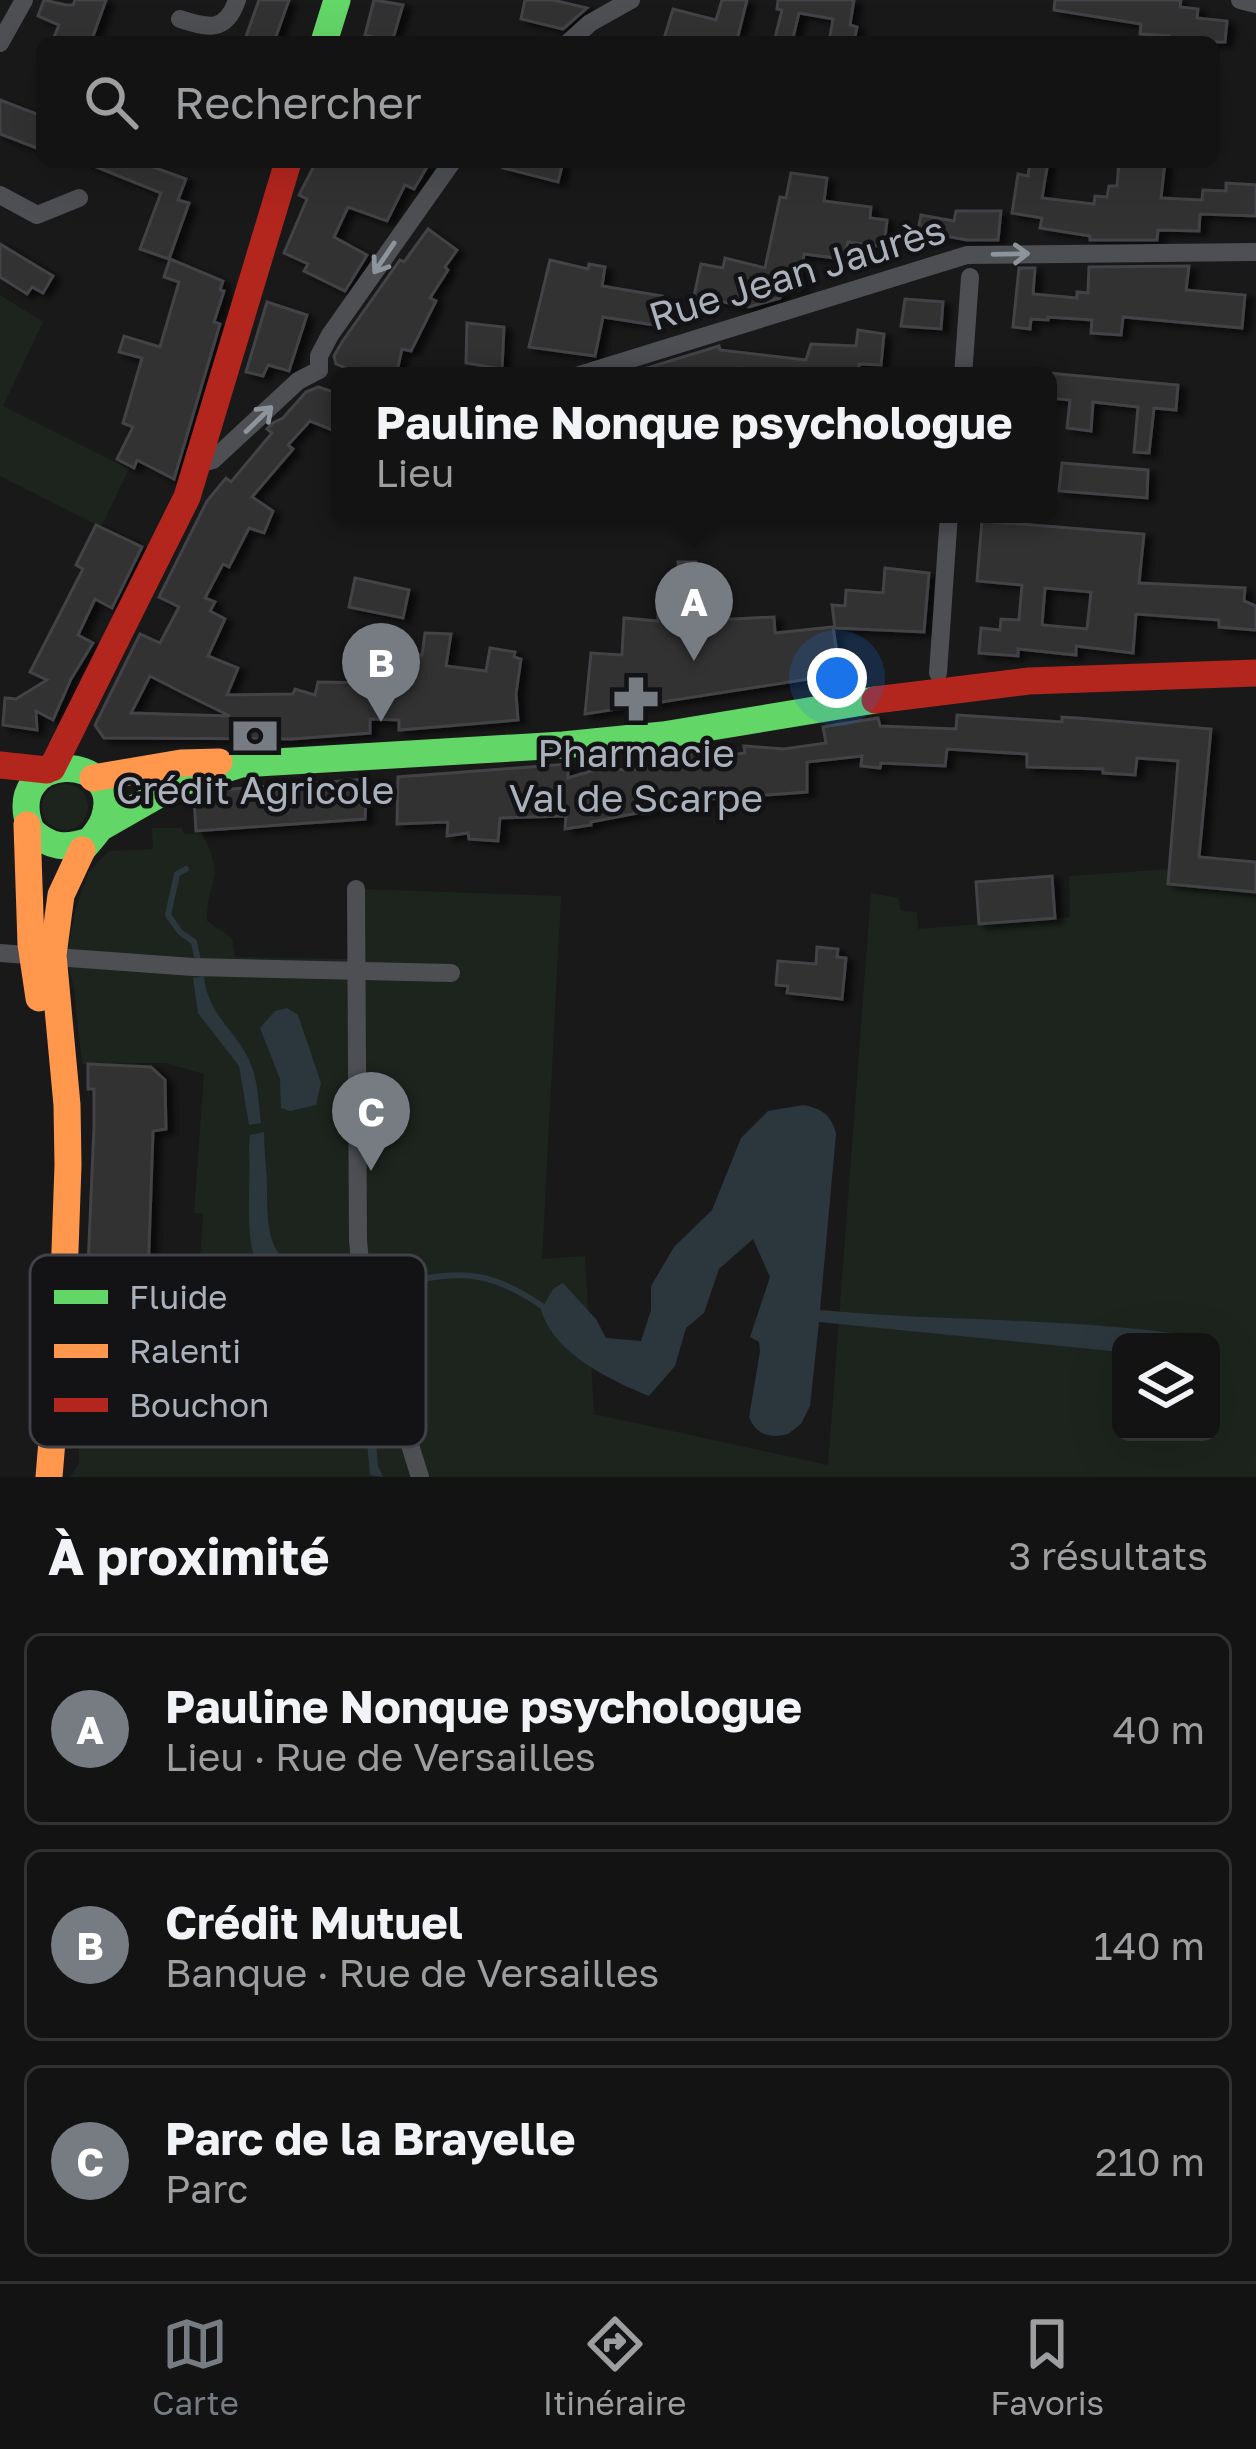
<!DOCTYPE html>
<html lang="fr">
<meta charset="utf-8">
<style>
:root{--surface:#131314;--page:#1c1c1d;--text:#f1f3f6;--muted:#9d9ea0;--line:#323234;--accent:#777c83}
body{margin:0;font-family:"Golos Text",sans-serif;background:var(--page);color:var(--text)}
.controls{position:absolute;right:36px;bottom:36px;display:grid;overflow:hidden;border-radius:18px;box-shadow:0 12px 48px #0002}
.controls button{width:108px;height:108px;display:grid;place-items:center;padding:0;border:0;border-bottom:3px solid var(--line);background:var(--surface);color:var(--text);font:60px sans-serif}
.you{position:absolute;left:837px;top:678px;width:42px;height:42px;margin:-30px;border:9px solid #fff;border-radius:50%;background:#1a73e8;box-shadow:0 0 0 18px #1a73e833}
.badge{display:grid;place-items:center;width:78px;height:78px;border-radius:50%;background:var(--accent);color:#fff;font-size:39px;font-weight:700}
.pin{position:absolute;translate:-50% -99px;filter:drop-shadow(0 3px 6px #0008)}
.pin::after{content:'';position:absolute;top:63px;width:42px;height:36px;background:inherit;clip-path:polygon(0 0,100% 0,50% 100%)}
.popup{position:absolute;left:331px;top:367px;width:726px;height:156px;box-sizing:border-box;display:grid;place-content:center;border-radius:18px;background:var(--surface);filter:drop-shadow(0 3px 9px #0005);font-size:39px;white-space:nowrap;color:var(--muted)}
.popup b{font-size:45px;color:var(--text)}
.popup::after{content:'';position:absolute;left:50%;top:100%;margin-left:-24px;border:24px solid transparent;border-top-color:var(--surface)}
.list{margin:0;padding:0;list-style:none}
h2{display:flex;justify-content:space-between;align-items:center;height:156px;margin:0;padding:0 48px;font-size:51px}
h2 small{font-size:39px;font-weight:400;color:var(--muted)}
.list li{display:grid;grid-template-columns:78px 1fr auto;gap:36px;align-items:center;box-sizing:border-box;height:192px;margin:0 24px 24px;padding:0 24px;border:3px solid var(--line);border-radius:18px}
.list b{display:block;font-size:45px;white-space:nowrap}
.list p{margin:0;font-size:39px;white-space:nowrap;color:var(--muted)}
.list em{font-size:39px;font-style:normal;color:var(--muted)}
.icon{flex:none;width:66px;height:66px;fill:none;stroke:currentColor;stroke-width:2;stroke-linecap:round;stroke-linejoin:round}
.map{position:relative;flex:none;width:1256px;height:1477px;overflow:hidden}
.search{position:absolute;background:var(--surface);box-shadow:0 12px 48px #0002;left:36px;right:36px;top:36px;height:132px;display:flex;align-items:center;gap:30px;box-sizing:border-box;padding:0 42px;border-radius:18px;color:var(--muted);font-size:45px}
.sheet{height:804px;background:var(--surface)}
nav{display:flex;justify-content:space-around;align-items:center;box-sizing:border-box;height:168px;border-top:3px solid var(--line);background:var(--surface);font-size:33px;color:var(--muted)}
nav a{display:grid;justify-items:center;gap:6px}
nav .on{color:var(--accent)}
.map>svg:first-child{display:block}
.green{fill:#1d241d;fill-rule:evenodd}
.water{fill:#2b373d}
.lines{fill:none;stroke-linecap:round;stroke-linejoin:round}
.stream{stroke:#2b373d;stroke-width:6}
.building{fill:#313132;stroke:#424346;stroke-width:3;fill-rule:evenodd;filter:url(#shadow)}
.street{stroke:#4d4f53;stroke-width:18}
.fast{stroke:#63d668;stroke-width:27}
.slow{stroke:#ff974d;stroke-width:27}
.jam{stroke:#b3261e;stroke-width:27}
.oneway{stroke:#8e949c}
.labels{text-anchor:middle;stroke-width:9;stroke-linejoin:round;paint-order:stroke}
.street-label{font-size:39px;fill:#aab1bb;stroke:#131316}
.poi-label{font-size:39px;fill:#aab1bb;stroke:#131316}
.key{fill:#131316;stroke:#404248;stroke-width:3}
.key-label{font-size:33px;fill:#aab1bb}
</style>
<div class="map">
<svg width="1256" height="1477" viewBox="0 0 1256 1477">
<defs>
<filter id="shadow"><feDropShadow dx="7" dy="4" stdDeviation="3" flood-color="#0009"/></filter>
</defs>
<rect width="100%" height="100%" fill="#19191a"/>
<!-- green -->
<g class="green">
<path d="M0 295 43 322 3 406 129 469 101 527 0 476Z"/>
<circle cx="65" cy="807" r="23"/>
<path d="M152 828H182L184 834 202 833C227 883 207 875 207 921L232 938 235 957 349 959 362 889 561 896 542 1259 585 1256 594 1414 828 1465 871 893 898 898 901 911 917 912 918 929 1070 917 1069 876 1171 869 1256 892V1477H70L79 1464 80 1420 191 1409 203 1214 194 1213 204 1074 165 1063 82 1064 74 988 66 958 75 911 89 871 109 851 153 849ZM1121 1342H1211V1432H1121Z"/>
</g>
<!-- water -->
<g class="water">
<path d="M204 976C207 1011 230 1026 246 1054 258 1074 258 1100 261 1123L249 1125 239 1066 198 1013 193 978Z"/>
<path d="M287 1008 298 1015 321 1083 316 1105 290 1111 281 1108 280 1079 260 1028 275 1011Z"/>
<path d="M803 1105C821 1108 832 1115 836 1134L820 1310C938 1321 1055 1318 1172 1333L1170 1342H1121V1352L819 1322 810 1406 801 1424 788 1434C771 1439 756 1435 749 1417L760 1351 759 1342 750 1337 770 1277 753 1239 719 1269 704 1313 686 1328 675 1366 649 1396C610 1380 554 1354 541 1310L553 1289 563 1283 596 1319 606 1338 641 1341 651 1310V1286L674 1247 712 1210 741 1138 768 1111Z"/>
<path d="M264 1132C264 1151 267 1170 267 1189 267 1235 269 1265 319 1276 330 1279 335 1281 347 1279V1294L330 1296 373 1406 378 1466 383 1477 370 1475 365 1420 361 1414 180 1419 79 1428 80 1420 358 1398 316 1294C230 1307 253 1204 249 1149L250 1135Z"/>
</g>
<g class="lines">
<!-- stream -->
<g class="stream">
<path d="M186 869 177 874 168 915 180 932 194 942 199 965"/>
<path d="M364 1286C445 1280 471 1256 545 1308"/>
</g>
</g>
<!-- building -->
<g class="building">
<path d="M44 0 66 5H73L75 0H106L91 42H52L59 25 38 16Z"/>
<path d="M259 0H289L274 42H244Z"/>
<path d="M374 0 403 5 392 42 365 35Z"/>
<path d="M525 0H553L587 8 563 29 521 19Z"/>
<path d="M722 0H747L737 40 663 42 673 9 716 20Z"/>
<path d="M778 0H854L850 25 857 27 854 42H829L833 19 799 13 792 42H774L782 10 777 9Z"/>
<path d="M1055 0H1181L1180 7 1198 9 1197 18 1227 21 1225 42H1168L1169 36 1140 34 1141 24 1054 10Z"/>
<path d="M0 100 42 116V150L0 134Z"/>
<path d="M84 162H139L186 179 178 200 189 203 169 259 140 249 161 193Z"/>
<path d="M316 162H430L414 189 405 185 387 221 348 207 334 237 367 255 345 291 304 271 308 264 284 253 307 199 299 195Z"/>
<path d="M504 162H563L558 182 503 168Z"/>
<path d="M1030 162H1048L1042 198 1094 204 1095 196 1107 197 1109 186H1117L1119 162H1165L1161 198 1202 200 1203 190 1226 191V183L1256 185V216L1200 214 1199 231 1158 230 1157 240H1090V236L1040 228 1042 218 1012 213 1018 174 1028 176Z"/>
<path d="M791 173 827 178 824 201 871 207 870 218 887 220 884 247 848 242 843 259 804 254 799 290 782 287 780 298 749 307 694 296 701 264 723 268 725 258 765 268 780 197 786 198Z"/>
<path d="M956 211H1001L998 240H967L918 231 921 215 954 221Z"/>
<path d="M428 229 457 250 445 267 448 270 430 298 436 301 411 351 402 349 396 376H366L336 364 334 356 342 342 400 260 404 262Z"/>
<path d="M0 244 53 276 43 293 32 287 27 294 0 277Z"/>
<path d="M170 259 223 281 220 290 224 291 214 322 220 324 174 479 137 460 134 468 117 459 133 427 123 423 142 358 119 352 124 336 160 347 179 282 164 277Z"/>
<path d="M550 260 588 269 589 264 605 267 602 286 662 296 654 325 603 317 595 356 529 347Z"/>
<path d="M1189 266 1186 290 1245 295 1242 328 1123 317 1121 335 1091 333 1092 320 1048 317V320L1031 319 1030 329 1013 327 1019 268H1035L1033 294 1077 298V292L1088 293 1089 267Z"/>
<path d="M905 299 943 302 941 329 901 326Z"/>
<path d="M267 302 307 315 289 371 268 365 263 376 246 372Z"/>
<path d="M467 323 504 327 502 369 466 363Z"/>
<path d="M858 330 884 334 881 365 859 364V372L848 371 847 376H737L738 368 692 376H637V371L719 346 720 350 806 360 811 344 856 346Z"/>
<path d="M1048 373 1178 385 1176 410 1154 408 1149 453 1134 452 1138 407 1093 402 1091 431 1067 428 1070 400 1048 398Z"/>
<path d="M318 387 340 394V433L310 421 288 445 293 449 252 497 273 511 264 533 249 528 229 567 223 564 205 598 215 602 210 611 225 619 208 656 238 668 227 695 293 694 295 689 315 695 318 682 374 683 375 677 384 679 395 663 411 665 412 654 422 655 425 633 451 634 446 666 486 671 490 648 515 652 514 657 521 659 516 694 518 720 399 730V720L370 719V733L292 739 104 738 95 725 140 634 160 643 179 607 159 597 207 501 226 478 231 482 272 433 267 429 273 423 283 418 306 392ZM150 676 189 696 230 716 131 713Z"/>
<path d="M1062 463 1148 470 1147 498 1059 491Z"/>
<path d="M982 521 1144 534 1139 583 1245 588 1244 601 1256 606V630L1219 627V620L1136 614 1133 653 1076 646V655L1018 649V656L979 653 981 628 1000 630 1001 619 1019 620 1022 585 977 581ZM1045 588 1091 592 1087 629 1042 625Z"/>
<path d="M96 525 142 547 112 608 95 599 78 635 93 643 71 679 53 720 36 711 37 730 3 725 5 698 16 699 47 680 30 672 83 569 76 565Z"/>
<path d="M678 562H696L698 607 713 606 714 620 774 617 775 633 833 627 840 674 585 714 591 653 622 655 624 618 658 621V606L681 604Z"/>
<path d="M885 568 929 573 924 632 835 628 832 605 845 606 846 590 883 593Z"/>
<path d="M355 578 409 590 403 618 349 607Z"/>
<path d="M957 715 1062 722V717L1077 718 1211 729 1199 857 1256 862V892L1168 884 1178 761 1137 758 1135 775 1103 773V769L1027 767V754L947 749 945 766 881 763 880 768 861 766 862 756 807 762V792L710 799 591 822V825L565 829 566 816 500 818 498 841 469 839 468 833 447 836 448 822 397 824 398 777 568 764V778L601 768 627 770 666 765 665 761 694 753 704 752 705 758 745 753 744 746 784 749 826 743 823 727 878 718 880 726 956 729Z"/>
<path d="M367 779 365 819 196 831 194 798 218 790Z"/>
<path d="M1052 876 1055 918 979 924 976 882Z"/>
<path d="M817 947 838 949 837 957 846 958 842 999 787 993 788 986 776 985 778 961 816 964Z"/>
<path d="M88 1064 151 1067 165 1080 166 1129 153 1131 146 1337 85 1336 94 1128V1089H88Z"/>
<path d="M102 1368H134V1403H103Z"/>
</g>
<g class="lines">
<!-- street -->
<g class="street">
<path d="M1240 0 1256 4"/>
<path d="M180 19C208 28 226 33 237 0"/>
<path d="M569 42 590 23 631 0"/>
<path d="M0 43 24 0"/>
<path d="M0 195 37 215 79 198"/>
<path d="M319 370V356L330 335 452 162"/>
<path d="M576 376 967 255 1256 252"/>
<path d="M963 376 970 277"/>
<path d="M198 464 213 460 298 381 319 370"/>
<path d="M938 673 949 514"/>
<path d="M356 889 358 1240 363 1295 420 1477"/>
<path d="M0 953 193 967 451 973"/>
</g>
<!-- fast -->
<g class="fast">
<path d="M324 42 337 0"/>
<path d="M100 828 177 784 241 764 563 745 663 735 875 700"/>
<path d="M82 850C90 840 100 831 104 819 128 751 0 749 31 830 50 848 65 849 89 841"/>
</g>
<!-- slow -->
<g class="slow">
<path d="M93 778 181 763 219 762"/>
<path d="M27 825 31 944 39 998"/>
<path d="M49 1477 63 1307 68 1165 67 1105 53 955 61 895 82 850"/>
</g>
<!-- jam -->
<g class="jam">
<path d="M875 700 1029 681 1256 673"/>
<path d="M0 765 47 770"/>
<path d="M52 768 187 497 288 162"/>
</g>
</g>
<!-- one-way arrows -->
<defs><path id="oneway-shaft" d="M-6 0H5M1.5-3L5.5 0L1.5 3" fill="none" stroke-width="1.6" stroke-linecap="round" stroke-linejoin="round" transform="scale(3)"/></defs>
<g class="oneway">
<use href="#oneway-shaft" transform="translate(1011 254) rotate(-1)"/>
<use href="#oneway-shaft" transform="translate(384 258) rotate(124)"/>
<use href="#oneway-shaft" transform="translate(259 419) rotate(-44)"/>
</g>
<!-- icons -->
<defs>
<g id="pharmacy-bare" transform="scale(3.6)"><path d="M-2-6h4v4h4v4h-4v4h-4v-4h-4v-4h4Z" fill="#777c83" stroke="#131316" stroke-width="2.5" paint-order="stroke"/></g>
<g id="bank-bare" transform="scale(3.6)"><path d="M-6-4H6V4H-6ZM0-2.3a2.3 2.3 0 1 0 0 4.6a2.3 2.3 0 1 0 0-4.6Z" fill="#777c83" stroke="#131316" stroke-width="2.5" paint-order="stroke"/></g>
</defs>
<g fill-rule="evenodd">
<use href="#pharmacy-bare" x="636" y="699"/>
<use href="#bank-bare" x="255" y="736"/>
</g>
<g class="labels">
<!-- street labels -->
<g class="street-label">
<text transform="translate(797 273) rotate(-17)" y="14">Rue Jean Jaurès</text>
</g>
<!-- poi labels -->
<g class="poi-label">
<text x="636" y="767">Pharmacie<tspan x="636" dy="45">Val de Scarpe</tspan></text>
<text x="255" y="804">Crédit Agricole</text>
</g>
</g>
<!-- legend -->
<rect x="30" y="1255" width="396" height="192" rx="18" class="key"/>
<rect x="54" y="1290" width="54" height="14" fill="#63d668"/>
<rect x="54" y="1344" width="54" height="14" fill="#ff974d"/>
<rect x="54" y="1398" width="54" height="14" fill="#b3261e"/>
<g class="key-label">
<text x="129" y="1309">Fluide</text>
<text x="129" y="1363">Ralenti</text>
<text x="129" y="1417">Bouchon</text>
</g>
</svg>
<div class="controls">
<button><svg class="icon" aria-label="layers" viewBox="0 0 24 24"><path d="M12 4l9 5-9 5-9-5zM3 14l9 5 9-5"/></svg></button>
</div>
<div class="you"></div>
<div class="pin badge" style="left:694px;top:661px">A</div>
<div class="popup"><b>Pauline Nonque psychologue</b>Lieu</div>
<div class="pin badge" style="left:381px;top:722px">B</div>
<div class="pin badge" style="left:371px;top:1171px">C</div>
<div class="search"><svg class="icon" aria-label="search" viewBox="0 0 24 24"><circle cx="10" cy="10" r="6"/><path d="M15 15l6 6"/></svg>Rechercher</div>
</div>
<section class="sheet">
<h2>À proximité<small>3 résultats</small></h2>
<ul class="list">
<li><span class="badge">A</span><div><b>Pauline Nonque psychologue</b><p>Lieu · Rue de Versailles</p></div><em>40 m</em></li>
<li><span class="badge">B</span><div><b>Crédit Mutuel</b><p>Banque · Rue de Versailles</p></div><em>140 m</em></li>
<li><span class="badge">C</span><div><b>Parc de la Brayelle</b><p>Parc</p></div><em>210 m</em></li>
</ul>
</section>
<nav>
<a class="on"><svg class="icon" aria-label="map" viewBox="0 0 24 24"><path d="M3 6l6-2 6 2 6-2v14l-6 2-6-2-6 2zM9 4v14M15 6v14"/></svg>Carte</a>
<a><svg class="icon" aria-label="directions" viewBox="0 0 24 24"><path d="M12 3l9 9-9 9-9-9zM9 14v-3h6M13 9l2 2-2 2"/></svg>Itinéraire</a>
<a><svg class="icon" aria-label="saved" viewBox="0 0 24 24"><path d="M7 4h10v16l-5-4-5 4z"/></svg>Favoris</a>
</nav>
